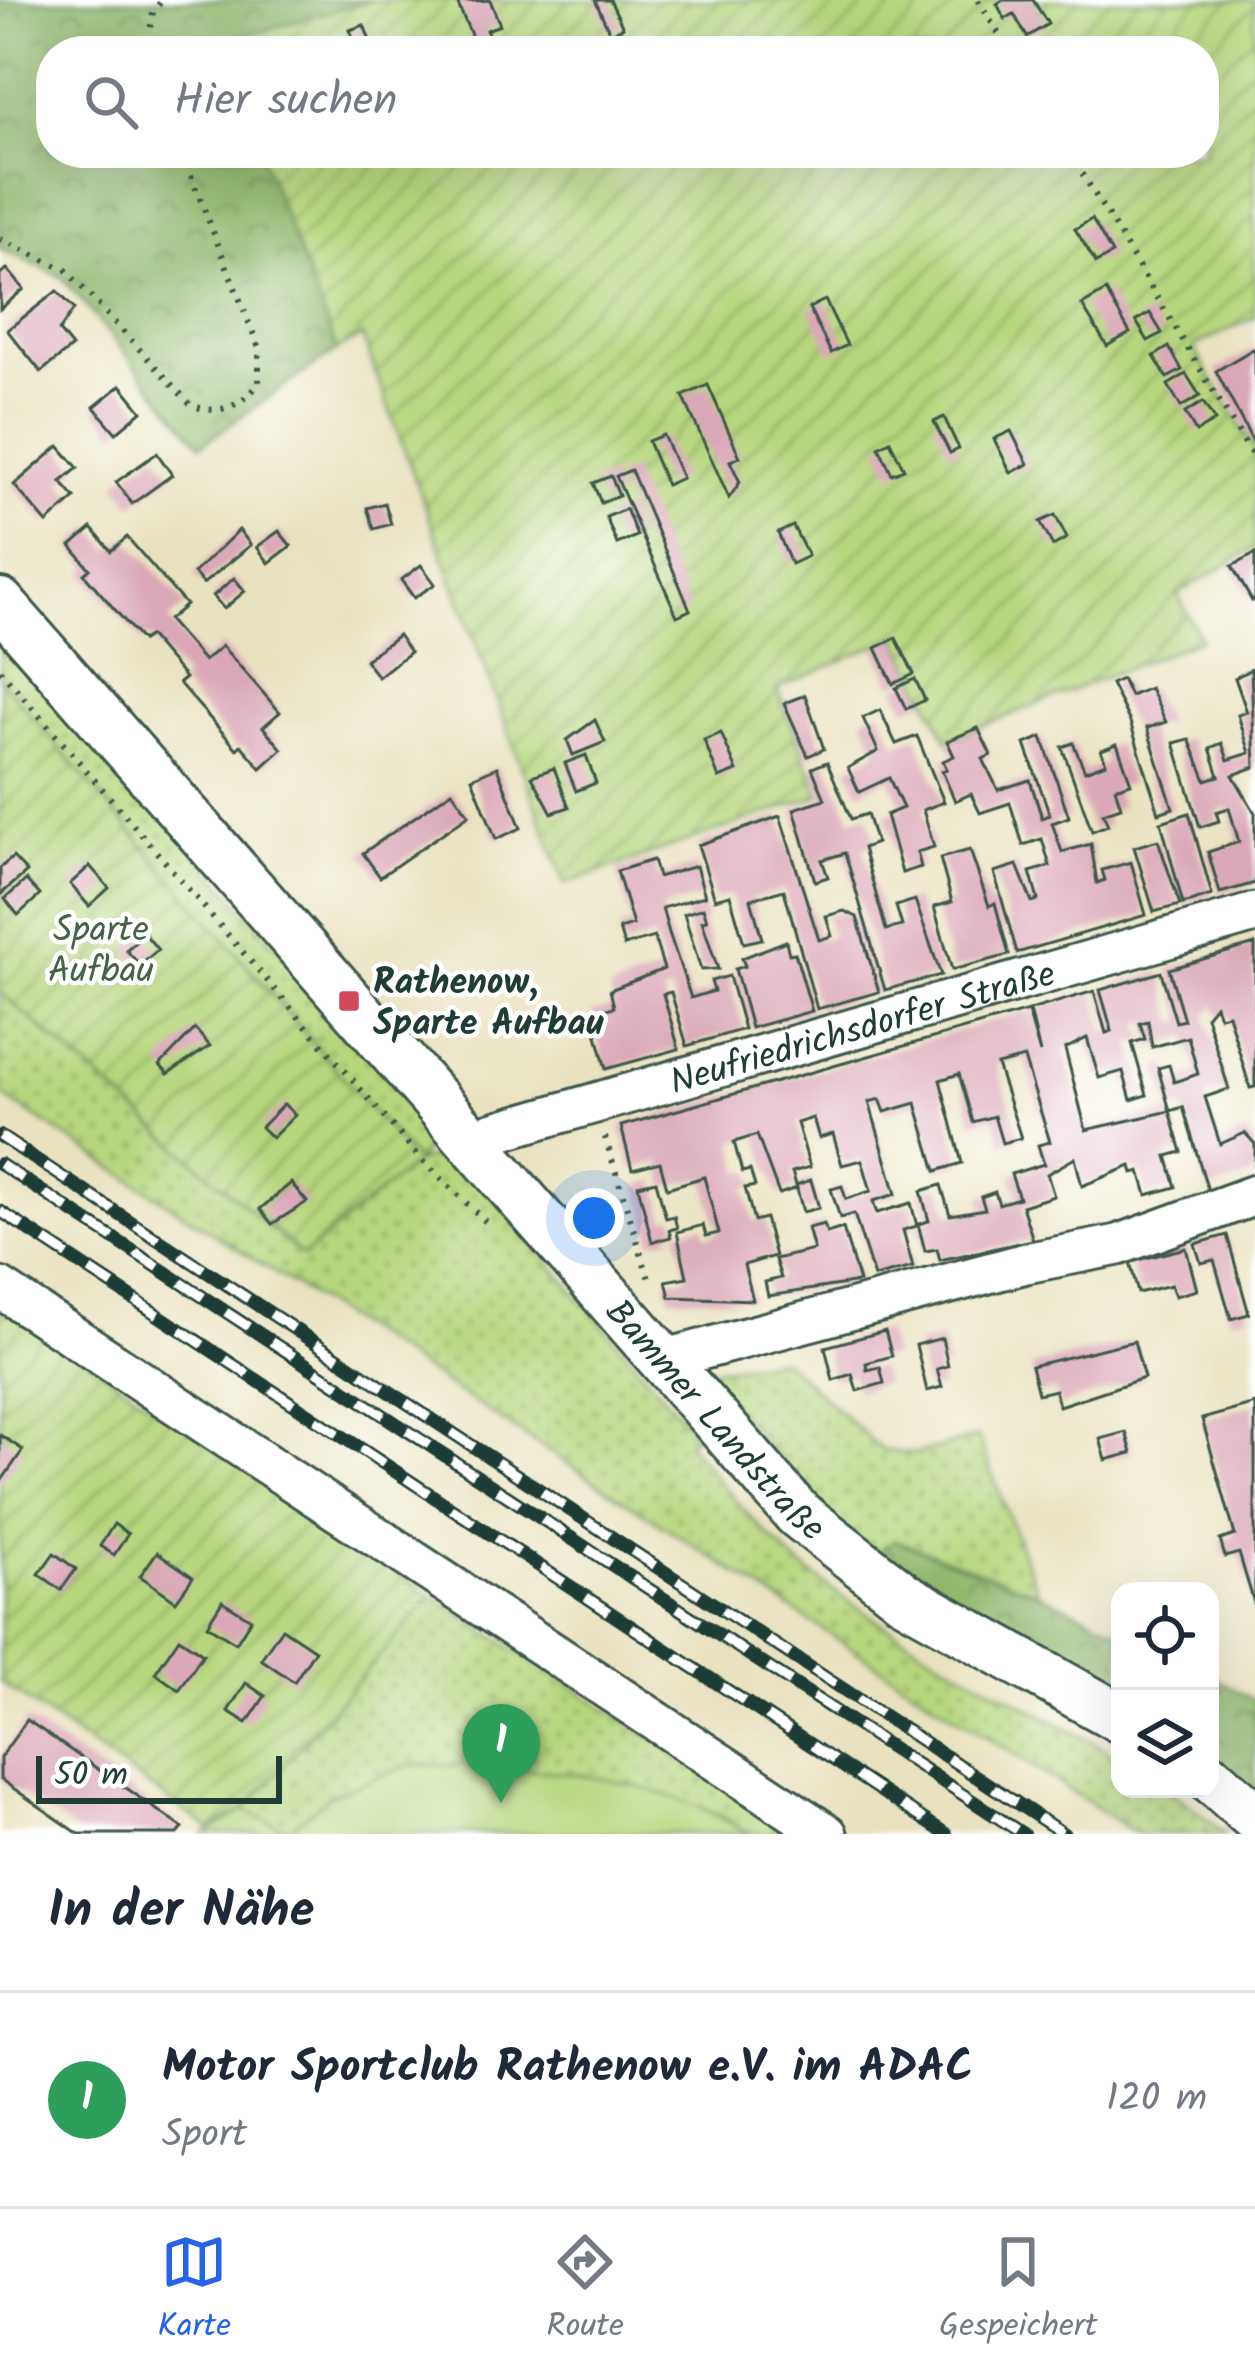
<!DOCTYPE html>
<html lang="de">
<meta charset="utf-8">
<style>
:root{--surface:#fff;--page:#f6f6f7;--text:#1f2937;--muted:#747a83;--line:#e0e1e3;--accent:#2563eb}
body{margin:0;font-family:Kalam,sans-serif;background:var(--page);color:var(--text)}
.controls{position:absolute;right:36px;bottom:36px;display:grid;overflow:hidden;border-radius:24px;box-shadow:0 12px 48px #0002}
.controls button{width:108px;height:108px;display:grid;place-items:center;padding:0;border:0;border-bottom:3px solid var(--line);background:var(--surface);color:var(--text);font:60px sans-serif}
.scale{position:absolute;left:36px;bottom:30px;width:246px;box-sizing:border-box;padding-left:12px;border:6px solid #1f3d34;border-top:0;font-size:33px;line-height:42px;white-space:nowrap;color:#1f3d34;-webkit-text-stroke:9px #fff;paint-order:stroke}
.you{position:absolute;left:594px;top:1218px;width:42px;height:42px;margin:-30px;border:9px solid #fff;border-radius:50%;background:#1a73e8;box-shadow:0 0 0 18px #1a73e833}
.badge{display:grid;place-items:center;width:78px;height:78px;border-radius:50%;background:var(--accent);color:#fff;font-size:39px;font-weight:700}
.pin{position:absolute;translate:-50% -99px;filter:drop-shadow(0 3px 6px #0008)}
.pin::after{content:'';position:absolute;top:63px;width:42px;height:36px;background:inherit;clip-path:polygon(0 0,100% 0,50% 100%)}
.list{margin:0;padding:0;list-style:none}
h2{display:flex;justify-content:space-between;align-items:center;height:156px;margin:0;padding:0 48px;font-size:51px}
h2 small{font-size:39px;font-weight:400;color:var(--muted)}
.list li{display:grid;grid-template-columns:78px 1fr auto;gap:36px;align-items:center;box-sizing:border-box;height:216px;padding:0 48px;border-top:3px solid var(--line)}
.list b{display:block;font-size:45px;white-space:nowrap}
.list p{margin:0;font-size:39px;white-space:nowrap;color:var(--muted)}
.list em{font-size:39px;font-style:normal;color:var(--muted)}
.icon{flex:none;width:66px;height:66px;fill:none;stroke:currentColor;stroke-width:2;stroke-linecap:round;stroke-linejoin:round}
.map{position:relative;flex:none;width:1255px;height:1834px;overflow:hidden}
.search{position:absolute;background:var(--surface);box-shadow:0 12px 48px #0002;left:36px;right:36px;top:36px;height:132px;display:flex;align-items:center;gap:30px;box-sizing:border-box;padding:0 42px;border-radius:48px;color:var(--muted);font-size:45px}
.sheet{height:372px;background:var(--surface)}
nav{display:flex;justify-content:space-around;align-items:center;box-sizing:border-box;height:168px;border-top:3px solid var(--line);background:var(--surface);font-size:33px;color:var(--muted)}
nav a{display:grid;justify-items:center;gap:6px}
nav .on{color:var(--accent)}
.map>svg:first-child{display:block}
.grass{fill:url(#grass-dots);stroke:#6b8a58;stroke-width:3}
.forest{fill:url(#forest-crowns);stroke:#587a50;stroke-width:3}
.garden{fill:url(#garden-furrows);stroke:#6b8a58;stroke-width:3}
.pitch{fill:#b7d67d;stroke:#6b8a58;stroke-width:3}
.building{fill:#daa8b8}
.lines{fill:none;stroke-linecap:round;stroke-linejoin:round}
.minor-casing{stroke:#3d5649;stroke-width:45}
.major-casing{stroke:#3d5649;stroke-width:54}
.path{stroke:#3d5649;stroke-width:6;stroke-dasharray:3 9;stroke-linecap:butt}
.minor{stroke:#fff;stroke-width:39}
.major{stroke:#fff;stroke-width:48}
.rail-casing{stroke:#1f3d34;stroke-width:14}
.rail{stroke:#fff;stroke-width:9;stroke-dasharray:27;stroke-linecap:butt}
.poi-dot{fill:#d1495b;stroke:#fff;stroke-width:4.5}
.labels{text-anchor:middle;stroke-width:9;stroke-linejoin:round;paint-order:stroke}
.park-label{font-size:36px;fill:#456346;stroke:#fff}
.poi-label{font-size:36px;font-weight:bold;fill:#1f3d34;stroke:#fff;text-anchor:start}
.street-label{font-size:36px;fill:#1f3d34;stroke:#fff}
</style>
<div class="map">
<svg width="1255" height="1834" viewBox="0 0 1255 1834">
<defs>
<pattern id="grass-dots" width="8" height="8" patternUnits="userSpaceOnUse" patternTransform="scale(3)"><rect width="8" height="8" fill="#b7d67d"/><path d="M2 2h.1M6 6h.1" fill="none" stroke="#94af67" stroke-width="1.8" stroke-linecap="round"/></pattern>
<pattern id="forest-crowns" width="20" height="18" patternUnits="userSpaceOnUse" patternTransform="scale(3)"><rect width="20" height="18" fill="#91b76c"/><path d="M2 6a3 3 0 1 1 6 0M12 15a3 3 0 1 1 6 0" fill="none" stroke="#76965a"/></pattern>
<pattern id="garden-furrows" width="10" height="10" patternUnits="userSpaceOnUse" patternTransform="scale(3)"><rect width="10" height="10" fill="#b7d67d"/><path d="M-1 1l2-2M0 10L10 0M9 11l2-2" fill="none" stroke="#94af67"/></pattern>
</defs>
<rect width="100%" height="100%" fill="#fff"/>
<filter id="ink" filterUnits="userSpaceOnUse"><feTurbulence type="fractalNoise" baseFrequency=".00833" numOctaves="2"/><feDisplacementMap in="SourceGraphic" scale="24" xChannelSelector="R" yChannelSelector="G"/><feConvolveMatrix kernelMatrix="1 2 1 2 8 2 1 2 1" color-interpolation-filters="sRGB"/></filter>
<filter id="wash" filterUnits="userSpaceOnUse"><feTurbulence type="fractalNoise" baseFrequency=".004" numOctaves="4" result="noise"/><feDisplacementMap in="SourceGraphic" scale="48" xChannelSelector="R" yChannelSelector="G"/><feGaussianBlur stdDeviation="2.7" result="paint"/><feColorMatrix in="noise" values="0 0 0 0 0 0 0 0 0 0 0 0 0 0 0 0 0 1.4 0 .05"/><feComposite in="paint" operator="in"/></filter>
<g filter="url(#wash)">
<rect width="100%" height="100%" fill="#e9e2bf"/>
<!-- grass -->
<g class="grass">
<path d="M0 627 437 1131 417 1161 456 1153 696 1434 686 1442C723 1486 760 1532 805 1569 901 1645 1014 1697 1120 1758V1789H1169L1225 1834H1137L0 1094V992L303 1256 416 1162 0 679Z"/>
<path d="M782 1359 883 1451 917 1454 978 1437 1038 1593 895 1540 875 1554 827 1514 706 1376 711 1370Z"/>
<path d="M432 1596 800 1834H748L720 1814 584 1775 411 1764 329 1796 288 1830 244 1810Z"/>
</g>
<!-- forest -->
<g class="forest">
<path d="M0 0H373L217 43 220 51H51V153H260L337 350 201 445 62 277 0 249Z"/>
<path d="M894 1540 1038 1593 1120 1631V1693L875 1554Z"/>
<path d="M1210 1675 1255 1701V1791L1210 1754Z"/>
</g>
<!-- garden -->
<g class="garden">
<path d="M373 0H1255V317L1193 347 1255 450V548L1177 594 1201 639 947 740 897 636 777 689 820 795 565 884 362 336 337 350 260 153H1204V51H220L216 43Z"/>
<path d="M0 679 416 1162 303 1256 0 992Z"/>
<path d="M0 1301 432 1596 244 1810 210 1829 0 1682Z"/>
</g>
<!-- pitch -->
<path class="pitch" d="M411 1764C519 1766 657 1771 748 1834H205L244 1810 288 1830 329 1796Z"/>
<g id="blocks">
<!-- building -->
<g class="building">
<path d="M490 0 500 25 486 30 490 38 475 44 457 2Z"/>
<path d="M595 0H610L623 27 610 33Z"/>
<path d="M1003 0H1033L1048 24 1027 37 1014 14 1005 19 997 4Z"/>
<path d="M364 25 374 51H358L350 30Z"/>
<path d="M1092 219 1112 254 1096 263 1075 229Z"/>
<path d="M7 269 24 289 0 309V274Z"/>
<path d="M57 291 74 309 59 331 72 347 41 372 7 330Z"/>
<path d="M1106 291 1130 333 1107 346 1082 305Z"/>
<path d="M825 300 847 345 831 353 809 308Z"/>
<path d="M1150 313 1162 333 1148 341 1136 321Z"/>
<path d="M1169 347 1182 370 1167 378 1154 356Z"/>
<path d="M1253 349 1255 352V446L1216 371Z"/>
<path d="M1186 374 1200 396 1181 407 1168 385Z"/>
<path d="M121 385 142 411 116 433 94 407Z"/>
<path d="M708 385 740 457 730 461 740 482 729 498 683 396Z"/>
<path d="M1203 402 1215 421 1196 432 1185 413Z"/>
<path d="M944 417 959 449 950 453 934 422Z"/>
<path d="M1011 431 1028 464 1011 473 994 439Z"/>
<path d="M663 435 682 478 666 485 648 441Z"/>
<path d="M890 441 904 469 892 474 879 447Z"/>
<path d="M59 446 78 468 61 482 75 498 47 523 14 485Z"/>
<path d="M157 453 172 475 132 504 116 482Z"/>
<path d="M631 470 690 610 677 616 616 476Z"/>
<path d="M611 476 619 496 601 503 593 483Z"/>
<path d="M385 503 391 524 374 529 367 508Z"/>
<path d="M626 509 637 536 617 544 606 517Z"/>
<path d="M1055 515 1067 538 1053 546 1040 522Z"/>
<path d="M793 526 808 556 791 564 778 533Z"/>
<path d="M92 528 111 551 127 537 186 605 168 620 204 661 222 646 280 712 263 727 282 749 261 768 241 745 237 749 179 683 185 678 149 636 142 641 84 574 90 569 71 546Z"/>
<path d="M239 530 251 545 203 584 194 573Z"/>
<path d="M279 531 291 546 269 563 257 547Z"/>
<path d="M1255 554V599L1252 601 1232 566Z"/>
<path d="M421 565 435 584 414 598 401 580Z"/>
<path d="M234 578 245 591 224 609 213 596Z"/>
<path d="M398 635 410 652 378 677 365 660Z"/>
<path d="M896 638 914 674 893 684 876 648Z"/>
<path d="M1251 669 1255 767 1233 775 1255 813V883L1220 893 1208 852 1239 842 1229 808 1216 812 1219 821 1200 827 1174 743 1189 739 1206 780 1219 776 1210 748 1222 743 1228 760 1250 753 1238 715 1247 712 1235 678Z"/>
<path d="M915 679 925 700 906 709 896 688Z"/>
<path d="M1122 679 1130 696 1150 688 1166 722 1147 728 1173 808 1159 813 1130 722 1111 684Z"/>
<path d="M805 695 824 749 808 756 784 703Z"/>
<path d="M880 710 896 744 917 736 944 802 923 810 934 847 917 852 921 867 902 873 886 815 903 808 889 778 859 792 848 768 878 751 863 718Z"/>
<path d="M595 720 605 742 573 755 567 740Z"/>
<path d="M978 728 991 755 983 759 998 790 1030 780 1042 818 1050 815 1025 744 1042 737 1069 817 1052 823 1062 852 1091 844 1097 883 1105 880 1102 870 1131 862 1146 915 1017 953 994 872 1017 865 1032 902 1038 900 1030 872 1050 866 1042 839 1023 845 1010 803 980 813 971 794 955 801 942 771 947 769 943 761 954 756 947 741Z"/>
<path d="M721 733 737 771 719 778 704 740Z"/>
<path d="M1073 743 1085 771 1106 763 1101 750 1117 744 1131 783 1115 788 1121 807 1103 813 1108 825 1092 831 1062 747Z"/>
<path d="M586 755 596 783 576 791 565 763Z"/>
<path d="M827 762 851 819 867 814 876 843 863 848 886 930 902 926 896 906 915 900 941 975 885 990 845 853 822 860 828 877 815 881 794 809 825 799 812 768Z"/>
<path d="M497 767 521 828 496 839 472 778Z"/>
<path d="M554 768 569 807 552 813 532 776Z"/>
<path d="M452 791 469 815 380 877 363 853Z"/>
<path d="M1189 813 1212 895 1183 904 1161 822Z"/>
<path d="M780 816 819 940 832 936 826 916 844 911 857 917 879 992 817 1009 784 890 751 899 762 939 744 943 730 895 715 899 698 845Z"/>
<path d="M1158 840 1180 905 1154 912 1134 847Z"/>
<path d="M970 850 989 906 995 903 1009 955 952 970 934 907 952 902 940 858Z"/>
<path d="M13 857 27 872 0 895V868Z"/>
<path d="M653 860 658 877 696 866 705 896 662 908 669 933 691 998 714 991 711 981 729 976 744 1029 687 1046 671 992 663 994 679 1049 606 1069 591 1013 614 1007 610 990 664 969 654 937 624 946 619 929 633 925 617 871Z"/>
<path d="M90 866 109 888 89 906 70 884Z"/>
<path d="M26 880 40 895 18 915 5 899Z"/>
<path d="M703 908 707 920 702 921 718 969 701 970 684 914Z"/>
<path d="M145 934 158 950 140 965 126 950Z"/>
<path d="M786 941 789 954 795 953 812 1011 751 1028 735 969 745 966 742 958Z"/>
<path d="M1255 944V1087L1250 1088 1228 1014 1219 1016 1215 1005 1206 1016 1229 1089 1205 1097 1220 1144 1245 1133 1255 1144V1174L1208 1191 1183 1107 1170 1111 1158 1068 1169 1065 1174 1082 1198 1074 1188 1037 1152 1047 1148 1021 1140 1023 1145 1039 1132 1043 1147 1095 1131 1100 1123 1071 1099 1078 1087 1038 1065 1049 1086 1130 1170 1111 1182 1152 1167 1156 1176 1187 1147 1195 1140 1171 1133 1173 1131 1166 1082 1186 1075 1158 1047 1174 1054 1196 1022 1206 1033 1240 940 1260 937 1249 925 1251 918 1224 929 1221 921 1191 941 1185 950 1215 979 1210 985 1209 981 1197 995 1192 999 1204 1019 1198 1011 1174 1044 1164 1038 1145 1050 1142 1024 1058 997 1065 1021 1138 1002 1143 994 1116 973 1122 959 1074 940 1080 962 1163 936 1171 916 1103 885 1112 880 1099 869 1102 896 1194 873 1201 875 1208 877 1213 911 1203 917 1226 903 1230 913 1267 874 1277 854 1214 840 1218 831 1189 842 1186 846 1199 871 1191 862 1160 842 1165 833 1134 819 1138 813 1118 797 1123 810 1167 792 1172 797 1188 779 1194 757 1135 734 1142 742 1172 750 1170 755 1186 745 1188 754 1221 765 1218 775 1256 744 1265 753 1300 670 1297 666 1281 687 1277 677 1232 703 1225 706 1236 719 1233 704 1177 667 1188 660 1162 632 1169 621 1126 1028 1011 1040 1053 1030 1010 1094 991 1106 1033 1112 1031 1100 990 1161 972 1176 1022 1184 1020 1169 969Z"/>
<path d="M195 1029 210 1046 168 1074 160 1065Z"/>
<path d="M284 1104 295 1115 272 1138 261 1127Z"/>
<path d="M811 1180 819 1208 803 1212 796 1185Z"/>
<path d="M656 1181 666 1218 674 1216 677 1228 669 1230 671 1237 652 1242 638 1185Z"/>
<path d="M291 1183 307 1202 272 1224 260 1209Z"/>
<path d="M824 1224 827 1233 843 1228 859 1282 768 1296 765 1282 781 1278 775 1259 814 1250 808 1228Z"/>
<path d="M1227 1235 1249 1314 1231 1319 1214 1260 1201 1263 1195 1244Z"/>
<path d="M1186 1248 1197 1290 1175 1296 1171 1285 1138 1293 1130 1262Z"/>
<path d="M885 1331 892 1356 866 1363 867 1370 880 1367 884 1383 857 1391 852 1374 833 1380 825 1347Z"/>
<path d="M942 1338 948 1366 937 1369 942 1387 927 1391 916 1345Z"/>
<path d="M1134 1341 1144 1378 1059 1406 1055 1390 1038 1394 1031 1366Z"/>
<path d="M1255 1404V1603H1254L1239 1553 1225 1557 1220 1540 1235 1535 1202 1419Z"/>
<path d="M1126 1432 1132 1453 1106 1460 1100 1439Z"/>
<path d="M0 1435 23 1450 0 1483Z"/>
<path d="M114 1524 128 1534 114 1555 100 1546Z"/>
<path d="M157 1552 193 1577 176 1601 140 1576Z"/>
<path d="M54 1553 76 1569 61 1590 39 1574Z"/>
<path d="M222 1601 251 1619 236 1643 207 1625Z"/>
<path d="M282 1628 315 1650 294 1682 261 1659Z"/>
<path d="M179 1638 203 1654 179 1690 155 1673Z"/>
<path d="M246 1683 265 1696 247 1723 228 1711Z"/>
<path d="M27 1720 183 1828 178 1834H79L0 1779V1758Z"/>
</g>
</g>
</g>
<g filter="url(#ink)">
<use href="#blocks" fill-opacity="0" stroke="#3d5649" stroke-width="3"/>
<g class="lines">
<!-- minor casing -->
<g class="minor-casing">
<g id="minor">
<path id="s1" d="M467 1140 1255 913"/>
<path d="M0 1288 827 1834"/>
<path d="M659 1361 1026 1263 1118 1245 1255 1195"/>
</g>
</g>
<!-- major casing -->
<g class="major-casing">
<g id="major">
<path id="s2" d="M0 603 798 1514 904 1597 1120 1718"/>
<path d="M1210 1777 1255 1817"/>
</g>
</g>
<!-- path -->
<g class="path">
<path d="M978 0 1009 51"/>
<path d="M147 51 153 12 162 0"/>
<path d="M1070 153 1255 460"/>
<path d="M0 239 66 270 191 405C219 416 241 407 259 383V348L182 153"/>
<path d="M0 670 419 1157 489 1225"/>
<path d="M605 1137 649 1279"/>
</g>
<!-- minor -->
<use href="#minor" class="minor"/>
<!-- major -->
<use href="#major" class="major"/>
<!-- rail casing -->
<g class="rail-casing">
<g id="rail">
<path d="M0 1136 1064 1834"/>
<path d="M0 1164 1023 1834"/>
<path d="M0 1211 946 1834"/>
</g>
</g>
<!-- rail -->
<use href="#rail" class="rail"/>
</g>
</g>
<!-- markers -->
<rect class="poi-dot" x="337" y="989" width="24" height="24" rx="6"/>
<g class="labels">
<!-- park labels -->
<g class="park-label">
<text x="101" y="941">Sparte<tspan x="101" dy="41">Aufbau</tspan></text>
</g>
<!-- poi labels -->
<g class="poi-label">
<text x="373" y="993">Rathenow,<tspan x="373" dy="41">Sparte Aufbau</tspan></text>
</g>
<!-- street labels -->
<g class="street-label">
<text dy="13" stroke="none"><textPath href="#s1" startOffset="411">Neufriedrichsdorfer Straße</textPath></text>
<text dy="13" stroke="none"><textPath href="#s2" startOffset="1086">Bammer Landstraße</textPath></text>
</g>
</g>
</svg>
<div class="controls">
<button><svg class="icon" aria-label="locate" viewBox="0 0 24 24"><circle cx="12" cy="12" r="6"/><path d="M12 2v4M12 18v4M2 12h4M18 12h4"/></svg></button>
<button><svg class="icon" aria-label="layers" viewBox="0 0 24 24"><path d="M12 4l9 5-9 5-9-5zM3 14l9 5 9-5"/></svg></button>
</div>
<div class="scale">50 m</div>
<div class="you"></div>
<div class="pin badge" style="left:501px;top:1803px;background:#2e9e5b">1</div>
<div class="search"><svg class="icon" aria-label="search" viewBox="0 0 24 24"><circle cx="10" cy="10" r="6"/><path d="M15 15l6 6"/></svg>Hier suchen</div>
</div>
<section class="sheet">
<h2>In der Nähe<small></small></h2>
<ul class="list">
<li><span class="badge" style="background:#2e9e5b">1</span><div><b>Motor Sportclub Rathenow e.V. im ADAC</b><p>Sport</p></div><em>120 m</em></li>
</ul>
</section>
<nav>
<a class="on"><svg class="icon" aria-label="map" viewBox="0 0 24 24"><path d="M3 6l6-2 6 2 6-2v14l-6 2-6-2-6 2zM9 4v14M15 6v14"/></svg>Karte</a>
<a><svg class="icon" aria-label="directions" viewBox="0 0 24 24"><path d="M12 3l9 9-9 9-9-9zM9 14v-3h6M13 9l2 2-2 2"/></svg>Route</a>
<a><svg class="icon" aria-label="saved" viewBox="0 0 24 24"><path d="M7 4h10v16l-5-4-5 4z"/></svg>Gespeichert</a>
</nav>
